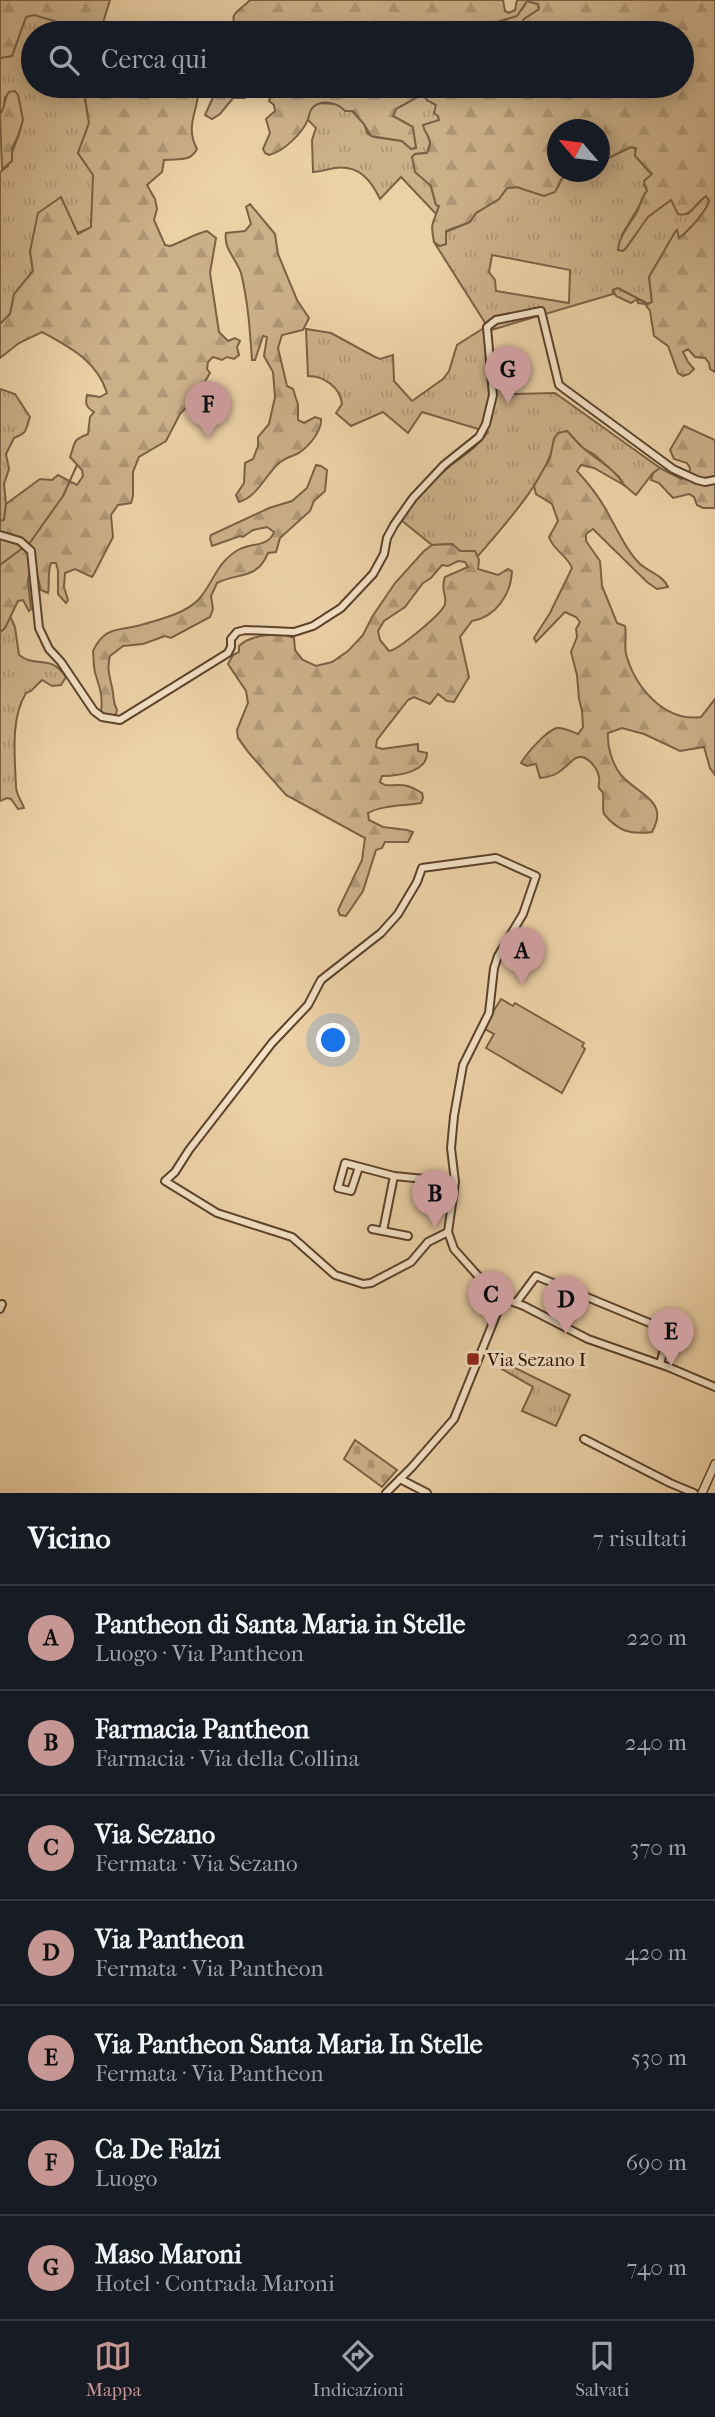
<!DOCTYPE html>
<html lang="it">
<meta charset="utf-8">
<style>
:root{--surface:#171b24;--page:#20242c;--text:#f1f3f6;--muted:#9ea1a6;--line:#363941;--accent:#c59692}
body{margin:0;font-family:"IM FELL French Canon",serif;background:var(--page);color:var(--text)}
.compass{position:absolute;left:547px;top:119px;width:63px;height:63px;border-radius:50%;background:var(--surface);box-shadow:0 4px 18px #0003;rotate:298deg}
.you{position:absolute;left:334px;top:1041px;width:24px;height:24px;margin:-18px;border:5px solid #fff;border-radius:50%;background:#1a73e8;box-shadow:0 0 0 10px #1a73e833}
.badge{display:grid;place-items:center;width:46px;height:46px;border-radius:50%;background:var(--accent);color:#111;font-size:23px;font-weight:700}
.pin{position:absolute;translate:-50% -58px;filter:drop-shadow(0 2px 4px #0008)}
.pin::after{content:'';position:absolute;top:37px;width:24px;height:21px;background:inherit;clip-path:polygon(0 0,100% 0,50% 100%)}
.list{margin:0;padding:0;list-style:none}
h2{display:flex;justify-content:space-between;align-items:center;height:91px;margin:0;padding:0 28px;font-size:30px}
h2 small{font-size:23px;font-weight:400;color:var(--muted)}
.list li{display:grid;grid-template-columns:46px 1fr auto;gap:21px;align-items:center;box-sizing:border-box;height:105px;padding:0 28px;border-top:2px solid var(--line)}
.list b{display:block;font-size:26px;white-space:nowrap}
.list p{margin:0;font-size:23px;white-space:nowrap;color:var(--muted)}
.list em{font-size:23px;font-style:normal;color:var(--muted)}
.icon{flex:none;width:38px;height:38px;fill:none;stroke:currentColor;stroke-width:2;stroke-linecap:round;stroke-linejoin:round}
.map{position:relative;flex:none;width:715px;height:1493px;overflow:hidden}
.search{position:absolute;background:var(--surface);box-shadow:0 4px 18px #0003;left:21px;right:21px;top:21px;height:77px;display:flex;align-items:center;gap:18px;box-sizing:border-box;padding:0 24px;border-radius:38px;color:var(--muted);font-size:26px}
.sheet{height:826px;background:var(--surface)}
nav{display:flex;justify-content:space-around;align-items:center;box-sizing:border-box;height:98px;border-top:2px solid var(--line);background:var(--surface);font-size:19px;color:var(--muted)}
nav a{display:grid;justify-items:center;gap:4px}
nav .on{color:var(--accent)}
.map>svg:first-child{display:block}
.grass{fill:url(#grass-tufts);stroke:#7c6145;stroke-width:2;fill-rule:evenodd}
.forest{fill:url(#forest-firs);stroke:#7c6145;stroke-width:2;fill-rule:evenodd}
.cemetery{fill:url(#cemetery-stones);stroke:#7c6145;stroke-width:2}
.pitch{fill:#ccb08a;stroke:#7c6145;stroke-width:2}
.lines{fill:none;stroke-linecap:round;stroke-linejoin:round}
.stream{stroke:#795d42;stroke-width:2}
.minor-casing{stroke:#5d422a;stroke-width:10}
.tertiary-casing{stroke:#5d422a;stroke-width:10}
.minor{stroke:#f3e0c5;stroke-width:6}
.tertiary{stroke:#f3e0c5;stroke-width:7}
.poi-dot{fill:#8f2418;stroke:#f3e0c5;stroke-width:2.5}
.labels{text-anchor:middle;stroke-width:6;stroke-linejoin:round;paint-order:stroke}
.poi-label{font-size:19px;fill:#2d1200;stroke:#f3e0c5;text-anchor:start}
</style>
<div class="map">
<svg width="715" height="1493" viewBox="0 0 715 1493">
<defs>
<pattern id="grass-tufts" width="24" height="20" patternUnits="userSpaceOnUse" patternTransform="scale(1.75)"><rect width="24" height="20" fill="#ccb08a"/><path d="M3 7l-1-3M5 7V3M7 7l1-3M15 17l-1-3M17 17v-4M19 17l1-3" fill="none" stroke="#b09675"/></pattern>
<pattern id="forest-firs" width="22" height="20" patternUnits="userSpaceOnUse" patternTransform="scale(1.75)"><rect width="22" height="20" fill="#ccb08a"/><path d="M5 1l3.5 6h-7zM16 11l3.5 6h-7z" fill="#b09675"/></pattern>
<pattern id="cemetery-stones" width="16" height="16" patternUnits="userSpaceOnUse" patternTransform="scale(1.75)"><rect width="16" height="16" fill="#ccb08a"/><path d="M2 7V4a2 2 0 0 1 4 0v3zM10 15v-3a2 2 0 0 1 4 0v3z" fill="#b09675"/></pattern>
</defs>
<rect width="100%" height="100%" fill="#ecd0a6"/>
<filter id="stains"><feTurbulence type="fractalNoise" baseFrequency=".00286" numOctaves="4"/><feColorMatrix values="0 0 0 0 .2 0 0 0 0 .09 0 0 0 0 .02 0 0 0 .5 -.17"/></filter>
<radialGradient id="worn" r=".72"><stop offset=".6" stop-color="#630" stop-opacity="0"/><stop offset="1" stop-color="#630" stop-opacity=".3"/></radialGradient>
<!-- grass -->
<g class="grass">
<path d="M527 1 538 4 539 9 536 13 529 16 517 33H441L461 24 476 30C493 20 519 22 527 1Z"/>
<path d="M34 14 65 24 67 33H33V86H83L89 123 78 153 94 175 91 228 30 251 33 271 15 294 10 314 0 324V172L8 166C11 151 19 138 22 123 23 115 19 104 18 95L5 97 4 109 0 114V58L12 55 26 17Z"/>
<path d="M423 94 427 100 436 105 439 121 427 132 430 143 427 153 415 154 419 174 431 186 436 205 439 206 436 214 401 177 380 199C371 180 359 165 335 168 327 169 322 172 313 172L312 140 316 128 308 120 309 112 316 103 337 104 352 111 364 124 368 134 374 137 402 141 411 149 416 148 409 125 393 116 396 109Z"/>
<path d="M631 147 636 148 635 156 652 175 646 179 644 185 648 191 622 235 618 250 623 251 626 248 648 216 672 199 678 214H688L706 195 709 200C709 209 687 233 679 238L677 234 649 277 652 302 648 304 618 288 613 290V294L488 331 496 380 505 377 513 394 555 393 660 468 653 473 636 495 624 485 619 477 595 455 583 448 567 431 554 439C552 474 500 530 477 557L475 551H460L452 544 432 545 401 520C414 499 431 482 450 466 464 455 478 447 488 432L422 412 408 433 383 412 351 426 336 413 342 404C340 387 324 376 308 376L306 329 331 333 375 357 380 359 393 355 394 381 412 401 443 379 449 371 457 345 487 326 434 242 438 246 446 244V232L470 222 476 213 499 199 507 188 517 187 544 196 555 191 562 179 570 172H600V162ZM492 255 570 270 569 303 496 291 495 280 489 272Z"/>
<path d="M0 389 15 394 30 417C25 430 29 432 14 438L6 454 9 469 4 484 6 504 4 520 0 521Z"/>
<path d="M10 616 15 627 19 655C37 669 50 653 66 677L61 685 52 686 42 680 31 691 26 693C10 719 15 758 16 787 16 794 22 802 24 808L18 809 11 799 7 798 0 801V632L5 628Z"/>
<path d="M505 1363 570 1395 556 1426 522 1411 533 1387 502 1369Z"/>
</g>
<!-- forest -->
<g class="forest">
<path d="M0 0H110L102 26 104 33H67L65 24 34 15 26 17 12 56 0 58Z"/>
<path d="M250 0H503L505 11 509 13 515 10 517 0H715V372L710 369 709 363 705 358 695 357 688 349 683 352 688 362 694 369 689 374 683 376 678 373 668 346 654 336 650 311 645 304 638 303 637 299 631 303 616 296 613 290 618 288 648 304 652 302 649 277 675 232 677 230 679 238C687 233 709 208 709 200L706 196C696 202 691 218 678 214L671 200 648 217 626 248 623 251 618 250C619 236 630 224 637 212 641 204 641 197 647 191L644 181 652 174 635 156 636 148 631 147 600 162V130H558V172H570L562 178 555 192 544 196 517 187 507 188 499 199 476 213 470 222 446 231V244L440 246 434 242C430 221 433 225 439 206L436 205 431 186 415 172 412 157 415 154 427 153C435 138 425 136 423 125L439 120 438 116 434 113 436 105 427 100 423 94 396 109 393 116 413 127 416 148 411 149 402 141 371 136 364 124 353 111H345C337 102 321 99 312 108 310 111 309 115 308 119 303 133 283 152 269 155L265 153 263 149 270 133 266 119 275 111 274 105 269 101 272 93 270 86H682V33H517L524 19 539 9 538 4 527 1 517 16 484 26 476 30 461 24 441 33H239C226 12 238 13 250 0Z"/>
<path d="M83 86H197C202 107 183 123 197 149 190 163 177 158 164 160L162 172 147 185 155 199 157 209 154 220 165 245 170 246C182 242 194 234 207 231L216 238 210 273 219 332 228 341 235 338 240 341 237 347 239 355 234 359 227 357 222 360 213 357 208 362 207 369 210 373 195 398 180 414 166 441 139 457 133 472V496L131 503 118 505 111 515 113 537 94 574 92 577 75 569 65 573 64 587 68 600 66 603 58 594V571L56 563H51C47 574 50 582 48 593L41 590 37 574 30 571 28 580 31 609 29 611 23 600 18 601 5 628 0 632V521L4 520 6 504 40 479 52 480 58 475 77 485 83 476 82 470 70 457C76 442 71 441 88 434L90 417 94 412C86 407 85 404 87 395L100 397 107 393C97 361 71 348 42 332L19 343 0 358V324L10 314 14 294 33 271 30 251 38 213 61 197 78 234 91 227 93 175 78 153 89 123Z"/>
<path d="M218 86H261L248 93 245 98H233L220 114 212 119 205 115Z"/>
<path d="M15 91 18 95 23 120 18 136 12 148V161L2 169 0 114C6 108 3 99 9 92Z"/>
<path d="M250 204 275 234 278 254 297 300 309 318 303 330 282 335 278 348 287 386 293 389 298 405V420L304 423 315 417 321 419C322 431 308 448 297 454 290 457 284 458 278 464 265 476 257 497 239 502L236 495 244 483 245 463 253 459 258 446V437L269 424 275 397 273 372 264 356 267 337 263 336 255 360H252C250 331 248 301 241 273 237 260 223 248 226 233L245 231 251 224 246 207Z"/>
<path d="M684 426 715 440V508H703L697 505 694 497 689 494 673 498 659 483 651 480 653 473 660 468 681 479 689 476 690 468 687 463 674 459 670 450Z"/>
<path d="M567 431C572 436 577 443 582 447 597 460 614 468 624 485L594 468 581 465 577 471C591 486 603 502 612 521 621 536 626 550 639 563 648 572 663 575 668 587L657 589 647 582 593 529 586 534V541L600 561 602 586 617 623 625 626C627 636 624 644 626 654 635 687 664 722 701 717L715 699V775L710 768 704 747 680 751 644 734 622 728 608 733C607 746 612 764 621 775 638 795 670 800 652 832 630 835 618 831 604 814 602 808 604 798 603 793 602 791 600 790 599 788 598 785 600 781 599 777 597 767 584 750 573 760 562 770 556 777 540 778L536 764 527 766 521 763C526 754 547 730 557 728 564 727 572 732 578 734L583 727 582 711 579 699 577 675 571 652 577 637 576 629 580 622 576 617 565 612 536 642 534 638 550 613 572 568C567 555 553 550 549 537L558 521 552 504 536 494 534 486 550 458 554 439 558 433Z"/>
<path d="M316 465 321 466 327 470 325 491 314 501 310 511 280 538 276 552 268 553C257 580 239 572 217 583L211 596 213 609 210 617 171 638 165 636 143 644 123 646 110 656C106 670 111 679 113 693 114 700 113 703 117 710L115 718 107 717 101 711C103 697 100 688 96 676 93 668 94 659 93 651 105 626 118 631 141 625 158 620 187 613 199 599 214 582 216 563 238 550 251 542 268 548 274 532L267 527 253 530 243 537 240 536 212 546 210 538 211 535 269 508 292 501 307 488Z"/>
<path d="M452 544 460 551H475L479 560 478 569 498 575 508 569 512 571C511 594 496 617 472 621L460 637 469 677 454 702 447 701 438 694 430 704 414 697 408 700 377 740 376 747 382 749 418 744V751L427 753C427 772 398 776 382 776L380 782 385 785C404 786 404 782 422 793L423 798 421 803C403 806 383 805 368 813L369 820 383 827 407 830 413 832 408 842H385L382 848 376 850 363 891 346 916 340 915 338 910 362 860 365 838 286 795 249 753 238 738 237 730 248 703 246 691 228 664 233 655 239 652V646C250 635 280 631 294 638L295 650 303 660 316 666 332 662 348 651 363 635 372 617 395 583 424 551 432 545ZM458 561 465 562 468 567 445 577C440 589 447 594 445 604 443 613 398 650 389 651L380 640 378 631 384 621 405 607 423 583 431 578 442 565 448 566Z"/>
</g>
<!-- cemetery -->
<path class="cemetery" d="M355 1440 397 1470 382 1487 344 1459Z"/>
<!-- pitch -->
<path class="pitch" d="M501 999 513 1006 515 1003 584 1043 582 1046 585 1049 562 1093 486 1048 494 1034 483 1028Z"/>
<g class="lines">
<!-- stream -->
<g class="stream">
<path d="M29 544 63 496 77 465"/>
<path d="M0 565 24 547"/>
</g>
<!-- minor casing -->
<g class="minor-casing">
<g id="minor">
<path d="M0 535 20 541 31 551 39 628 49 649 61 662 94 711 102 717 120 720 228 653 231 647V639L237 632 245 630 294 632 313 626 341 608 373 574 384 554 387 538 394 525 413 498 444 465 479 437 486 424 493 395 487 327 496 320 541 311 559 385 673 469 697 480 705 482 715 480"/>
<path d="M359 1167 351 1191 338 1188 345 1163 394 1176 455 1182"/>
<path d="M372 1229 408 1236"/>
<path d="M383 1231 394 1176"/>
<path d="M448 1232 428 1242 411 1262 371 1283 363 1284 335 1275 292 1237 217 1213 165 1181 175 1172 189 1150 272 1043 308 1005 321 980 381 933 398 914 417 882 422 868 496 858 536 876 523 914 498 956 494 968 489 1013 463 1065 454 1116 451 1148 455 1182 448 1232 454 1249 495 1295 524 1306 588 1339 668 1367 715 1387"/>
<path d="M516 1303 536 1276 669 1331 660 1364"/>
<path d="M0 1309 2 1304"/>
<path d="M584 1439 670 1483 694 1493"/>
<path d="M400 1479 427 1493"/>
<path d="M386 1493 412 1467 454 1419 503 1298"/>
</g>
</g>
<!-- tertiary casing -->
<g class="tertiary-casing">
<path id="tertiary" d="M702 1493 715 1464"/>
</g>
<!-- minor -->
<use href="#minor" class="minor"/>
<!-- tertiary -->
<use href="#tertiary" class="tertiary"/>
</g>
<!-- markers -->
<rect class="poi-dot" x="466" y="1352" width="14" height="14" rx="3.5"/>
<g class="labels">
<!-- poi labels -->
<g class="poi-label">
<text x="487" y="1366">Via Sezano I</text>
</g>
</g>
<rect width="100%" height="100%" filter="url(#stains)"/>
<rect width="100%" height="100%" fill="url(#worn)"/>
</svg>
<svg class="compass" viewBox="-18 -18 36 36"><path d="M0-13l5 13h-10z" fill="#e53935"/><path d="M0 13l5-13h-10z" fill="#9ea1a6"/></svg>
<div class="you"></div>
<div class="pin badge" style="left:522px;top:985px">A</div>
<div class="pin badge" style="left:435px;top:1228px">B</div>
<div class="pin badge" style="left:491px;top:1329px">C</div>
<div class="pin badge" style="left:566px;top:1334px">D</div>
<div class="pin badge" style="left:671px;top:1366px">E</div>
<div class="pin badge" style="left:208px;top:439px">F</div>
<div class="pin badge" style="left:508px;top:404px">G</div>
<div class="search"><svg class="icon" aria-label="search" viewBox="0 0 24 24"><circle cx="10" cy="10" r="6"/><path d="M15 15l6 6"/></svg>Cerca qui</div>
</div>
<section class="sheet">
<h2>Vicino<small>7 risultati</small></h2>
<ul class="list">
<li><span class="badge">A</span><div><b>Pantheon di Santa Maria in Stelle</b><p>Luogo · Via Pantheon</p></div><em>220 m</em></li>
<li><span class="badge">B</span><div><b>Farmacia Pantheon</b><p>Farmacia · Via della Collina</p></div><em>240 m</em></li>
<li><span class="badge">C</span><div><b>Via Sezano</b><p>Fermata · Via Sezano</p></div><em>370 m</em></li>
<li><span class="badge">D</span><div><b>Via Pantheon</b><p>Fermata · Via Pantheon</p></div><em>420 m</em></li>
<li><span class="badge">E</span><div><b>Via Pantheon Santa Maria In Stelle</b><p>Fermata · Via Pantheon</p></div><em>530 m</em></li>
<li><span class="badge">F</span><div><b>Ca De Falzi</b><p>Luogo</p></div><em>690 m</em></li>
<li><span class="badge">G</span><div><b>Maso Maroni</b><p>Hotel · Contrada Maroni</p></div><em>740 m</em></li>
</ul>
</section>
<nav>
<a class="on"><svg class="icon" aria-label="map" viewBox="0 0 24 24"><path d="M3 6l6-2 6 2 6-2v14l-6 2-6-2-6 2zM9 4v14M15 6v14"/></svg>Mappa</a>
<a><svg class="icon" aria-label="directions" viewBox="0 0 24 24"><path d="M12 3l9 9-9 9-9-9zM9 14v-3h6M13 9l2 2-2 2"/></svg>Indicazioni</a>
<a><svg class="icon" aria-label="saved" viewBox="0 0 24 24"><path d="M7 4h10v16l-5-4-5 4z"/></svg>Salvati</a>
</nav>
